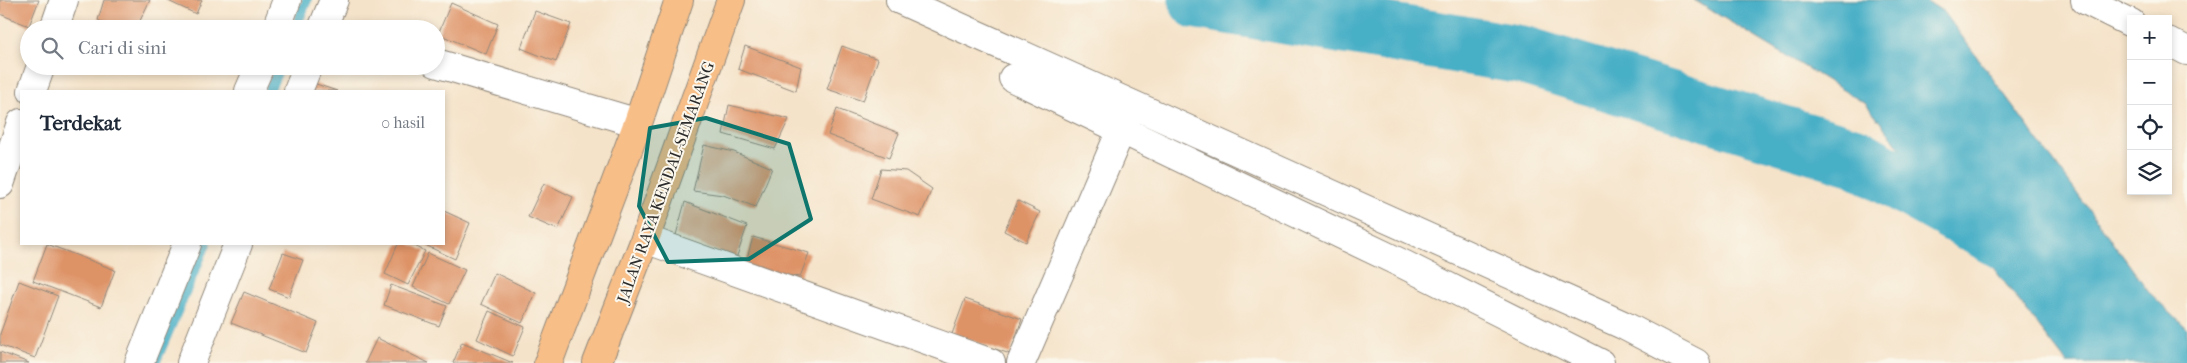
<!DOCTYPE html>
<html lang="id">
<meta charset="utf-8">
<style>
:root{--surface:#fff;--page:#f2f2f3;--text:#1f2937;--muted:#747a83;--line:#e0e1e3}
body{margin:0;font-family:"IM FELL French Canon",serif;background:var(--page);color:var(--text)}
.controls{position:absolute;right:15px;top:15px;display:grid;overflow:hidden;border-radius:0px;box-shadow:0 2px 8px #0003}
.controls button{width:45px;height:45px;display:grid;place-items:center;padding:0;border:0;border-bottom:1px solid var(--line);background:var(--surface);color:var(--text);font:25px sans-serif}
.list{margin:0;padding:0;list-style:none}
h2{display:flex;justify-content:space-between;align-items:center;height:65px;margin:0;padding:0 20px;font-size:21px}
h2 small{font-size:16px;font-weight:400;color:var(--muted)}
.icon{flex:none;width:28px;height:28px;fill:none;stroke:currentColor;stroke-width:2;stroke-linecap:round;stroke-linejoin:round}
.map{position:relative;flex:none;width:2187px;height:363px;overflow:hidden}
.search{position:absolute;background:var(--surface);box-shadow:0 2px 8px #0003;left:20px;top:20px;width:425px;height:55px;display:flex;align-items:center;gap:12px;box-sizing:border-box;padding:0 18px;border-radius:28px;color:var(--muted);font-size:19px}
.panel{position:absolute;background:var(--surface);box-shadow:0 2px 8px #0003;left:20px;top:90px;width:425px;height:155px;border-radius:0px}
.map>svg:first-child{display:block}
.water{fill:#47afc6;stroke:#396d78}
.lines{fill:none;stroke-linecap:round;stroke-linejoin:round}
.stream{stroke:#47afc6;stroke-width:10}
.river{stroke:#47afc6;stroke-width:59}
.building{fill:#de9366}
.minor-casing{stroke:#90877a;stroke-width:30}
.highway-casing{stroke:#90877a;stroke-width:30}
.minor{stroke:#fff;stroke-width:28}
.highway{stroke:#f7be88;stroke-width:28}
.marked{fill:#0f766e;fill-opacity:0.2;stroke:#0f766e;stroke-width:4;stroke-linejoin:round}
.labels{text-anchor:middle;stroke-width:4;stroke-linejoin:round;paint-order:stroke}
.street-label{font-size:16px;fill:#2b2b2b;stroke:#fbf7ec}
</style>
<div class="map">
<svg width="2187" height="363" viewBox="0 0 2187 363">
<rect width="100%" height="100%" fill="#fbf7ec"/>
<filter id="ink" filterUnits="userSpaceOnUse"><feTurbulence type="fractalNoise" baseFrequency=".02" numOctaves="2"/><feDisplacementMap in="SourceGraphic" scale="10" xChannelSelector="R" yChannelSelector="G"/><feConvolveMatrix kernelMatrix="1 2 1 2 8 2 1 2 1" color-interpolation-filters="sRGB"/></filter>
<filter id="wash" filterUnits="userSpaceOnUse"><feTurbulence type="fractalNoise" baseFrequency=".0096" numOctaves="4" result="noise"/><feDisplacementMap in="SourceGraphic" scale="20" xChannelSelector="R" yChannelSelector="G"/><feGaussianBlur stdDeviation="1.12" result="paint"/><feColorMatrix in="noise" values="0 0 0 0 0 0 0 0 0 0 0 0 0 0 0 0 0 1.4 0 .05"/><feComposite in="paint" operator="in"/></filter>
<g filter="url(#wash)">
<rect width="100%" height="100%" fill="#f5e3c9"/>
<!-- water -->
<path class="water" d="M1694 0H1925L1944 12 2150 293 2187 329V363H2067L1866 104Z"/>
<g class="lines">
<!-- stream -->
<g class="stream">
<path d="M295 29 307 0"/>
<path d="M269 91 280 66"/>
<path d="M155 363 206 244"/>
</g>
<!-- river -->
<path class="river" d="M1198 0 1522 55 1855 157 2016 247"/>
</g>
<g id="blocks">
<!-- building -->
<g class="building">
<path d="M0 0H39L29 26 0 14Z"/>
<path d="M104 0H150L136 29H115L98 20Z"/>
<path d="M166 0H202L196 14Z"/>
<path d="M451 3 498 24 486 54 438 34Z"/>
<path d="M535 11 571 24 556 62 521 48Z"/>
<path d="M745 46 801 67 796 91 738 69Z"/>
<path d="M842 46 878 59 863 101 827 89Z"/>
<path d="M313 83 337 91H311Z"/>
<path d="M729 105 789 119 775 149 723 134Z"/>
<path d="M837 109 899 133 889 158 828 135Z"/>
<path d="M704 145 734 152 772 168 756 207 723 195 693 191Z"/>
<path d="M881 169 906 171 932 189 920 217 871 199Z"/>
<path d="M544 183 573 197 558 230 528 217Z"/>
<path d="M1018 201 1040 212 1026 242 1004 231Z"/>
<path d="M685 202 747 226 736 259 676 235Z"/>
<path d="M444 211 470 223 455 259 423 244H444Z"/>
<path d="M753 237 809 253 800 277 744 269Z"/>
<path d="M47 244 115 270 101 307 33 281Z"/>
<path d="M398 244H410L425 251 408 285 385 274Z"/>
<path d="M283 253 303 260 289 297 269 289Z"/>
<path d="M428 253 465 270 449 304 413 287Z"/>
<path d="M495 273 536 293 522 323 481 304Z"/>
<path d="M19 281 58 296 35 358 0 345V334Z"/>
<path d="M391 285 447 306 439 326 384 305Z"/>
<path d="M244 292 318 323 306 353 231 323Z"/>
<path d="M965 299 1022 319 1010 354 952 334Z"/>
<path d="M489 311 525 327 513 356 477 339Z"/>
<path d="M377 338 429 363H365Z"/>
<path d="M462 342 513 363H453Z"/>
<path d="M0 352 29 363H0Z"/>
</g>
</g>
</g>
<g filter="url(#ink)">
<use href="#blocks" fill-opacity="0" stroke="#90877a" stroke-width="1"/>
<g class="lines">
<!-- minor casing -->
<g class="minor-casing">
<g id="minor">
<path d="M900 0 1623 325 1696 363"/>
<path d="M2085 0 2131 23"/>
<path d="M54 29 64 0"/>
<path d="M276 29 287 0"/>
<path d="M322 29 334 0"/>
<path d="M2168 41 2187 51"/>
<path d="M436 63 638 123"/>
<path d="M1013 78 1405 265 1600 363"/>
<path d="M32 91 41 66"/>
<path d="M249 91 260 66"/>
<path d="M298 91 308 66"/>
<path d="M0 184 21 123"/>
<path d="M645 239 991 363"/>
<path d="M139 363 187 244"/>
<path d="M191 363 238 244"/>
<path d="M1021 363 1128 114"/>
</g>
</g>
<!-- highway casing -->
<g class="highway-casing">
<g id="highway">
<path d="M548 363 638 123 679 0"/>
<path d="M597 363 645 239 731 0"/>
</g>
</g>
<!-- minor -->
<use href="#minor" class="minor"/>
<!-- highway -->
<use href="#highway" class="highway"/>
</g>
</g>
<!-- marked area -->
<path class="marked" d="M706 118 789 144 811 219 749 259 668 262 639 206 650 128Z"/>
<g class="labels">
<!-- street labels -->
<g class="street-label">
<text transform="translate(665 182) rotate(-70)" y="6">JALAN RAYA KENDAL-SEMARANG</text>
</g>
</g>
</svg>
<div class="controls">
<button>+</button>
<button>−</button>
<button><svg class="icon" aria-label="locate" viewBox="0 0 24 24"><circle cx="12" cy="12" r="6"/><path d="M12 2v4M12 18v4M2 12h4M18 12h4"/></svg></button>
<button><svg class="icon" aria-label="layers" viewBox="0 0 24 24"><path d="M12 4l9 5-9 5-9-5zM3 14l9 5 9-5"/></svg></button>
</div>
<div class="search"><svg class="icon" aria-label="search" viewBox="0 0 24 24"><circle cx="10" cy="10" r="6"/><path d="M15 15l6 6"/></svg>Cari di sini</div>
<section class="panel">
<h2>Terdekat<small>0 hasil</small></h2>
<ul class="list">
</ul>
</section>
</div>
